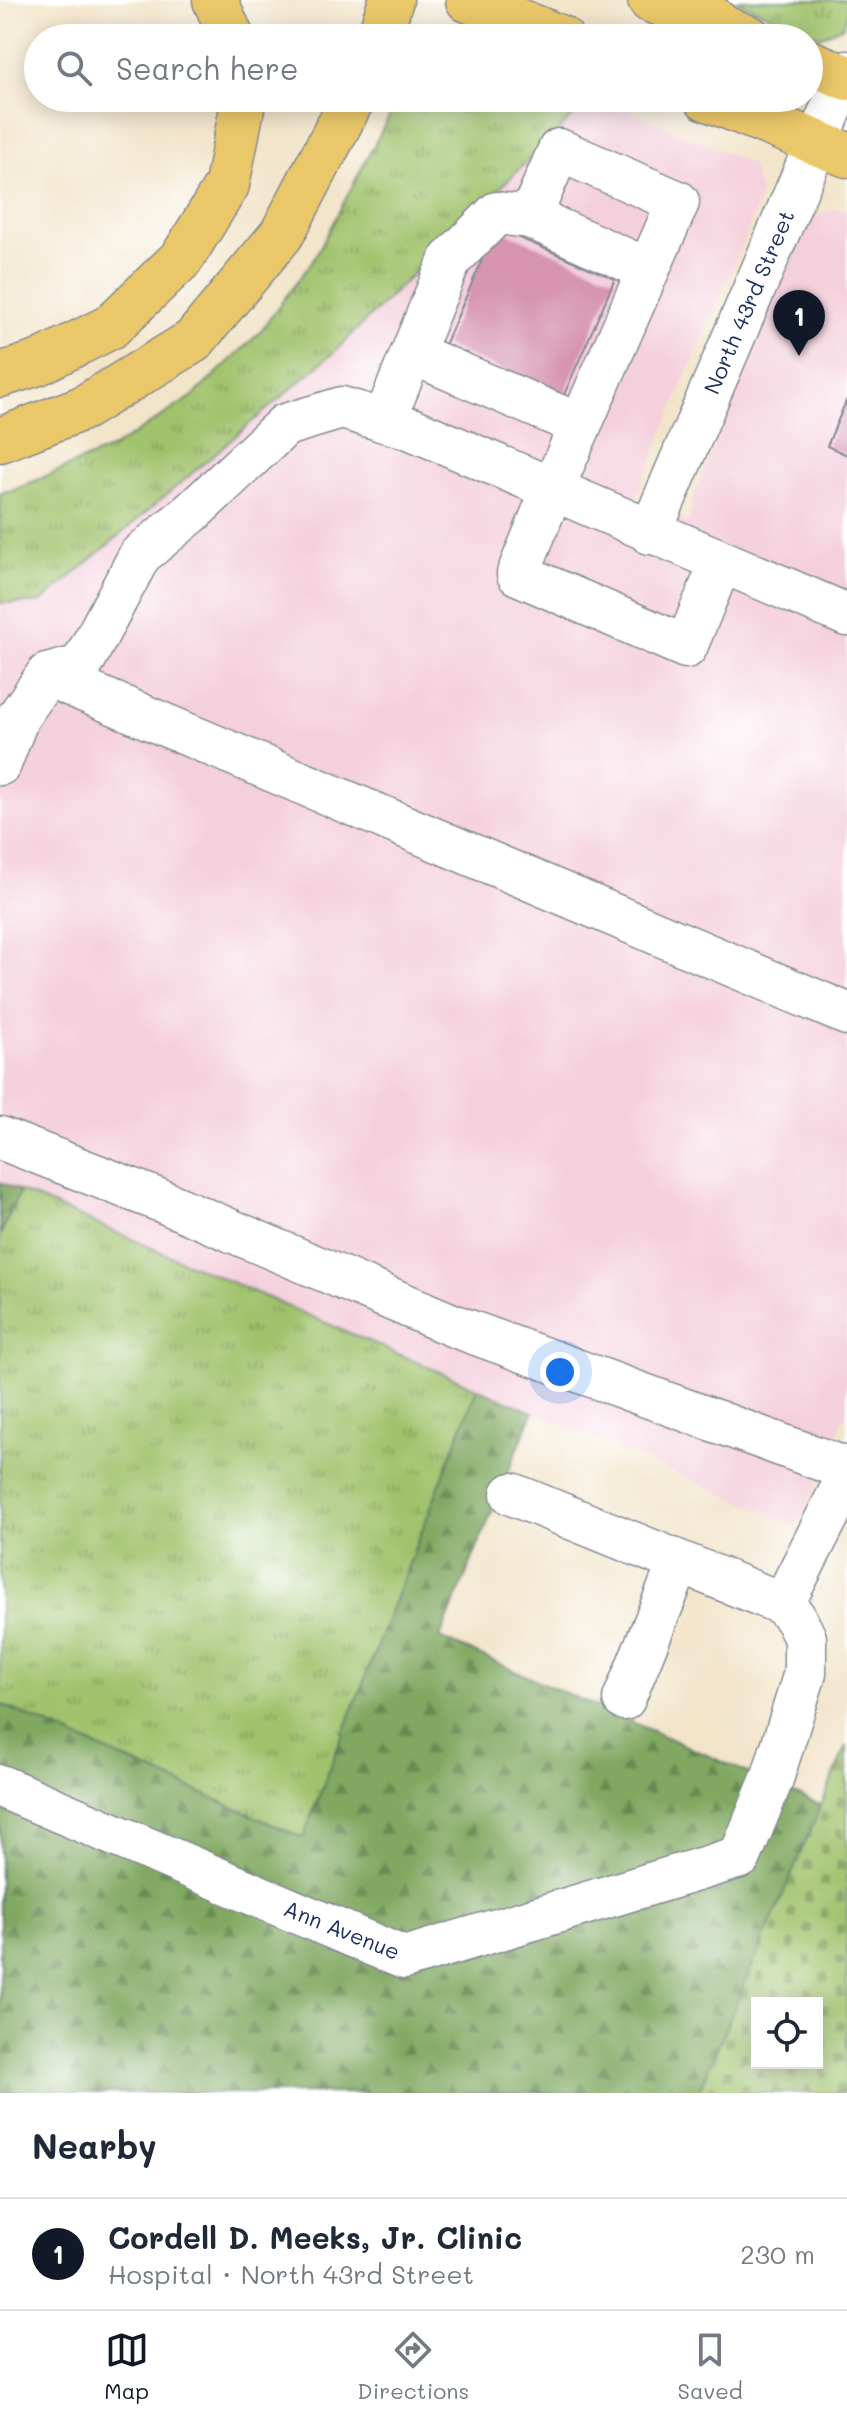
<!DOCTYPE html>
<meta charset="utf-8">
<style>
:root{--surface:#fff;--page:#f2f2f3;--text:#1f2937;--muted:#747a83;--line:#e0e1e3;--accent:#111827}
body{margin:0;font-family:Mali,sans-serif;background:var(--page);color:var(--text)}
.controls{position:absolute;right:24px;bottom:24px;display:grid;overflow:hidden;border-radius:0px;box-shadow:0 4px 20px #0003}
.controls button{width:72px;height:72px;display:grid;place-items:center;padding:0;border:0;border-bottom:2px solid var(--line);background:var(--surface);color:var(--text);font:40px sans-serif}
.you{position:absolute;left:560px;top:1372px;width:28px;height:28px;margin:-20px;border:6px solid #fff;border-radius:50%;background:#1a73e8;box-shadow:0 0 0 12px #1a73e833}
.badge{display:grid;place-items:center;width:52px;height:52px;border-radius:50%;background:var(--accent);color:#fff;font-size:26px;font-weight:700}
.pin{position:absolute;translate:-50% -66px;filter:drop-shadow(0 2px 4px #0008)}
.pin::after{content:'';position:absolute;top:42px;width:28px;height:24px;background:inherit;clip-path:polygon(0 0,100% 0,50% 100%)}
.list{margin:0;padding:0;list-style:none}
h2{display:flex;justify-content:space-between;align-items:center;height:104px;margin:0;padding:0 32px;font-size:34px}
h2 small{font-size:26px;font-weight:400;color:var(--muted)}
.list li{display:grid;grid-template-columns:52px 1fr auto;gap:24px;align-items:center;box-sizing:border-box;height:112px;padding:0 32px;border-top:2px solid var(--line)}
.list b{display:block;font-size:30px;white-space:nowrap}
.list p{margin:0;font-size:26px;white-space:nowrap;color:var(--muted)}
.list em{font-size:26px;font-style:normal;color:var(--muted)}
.icon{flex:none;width:44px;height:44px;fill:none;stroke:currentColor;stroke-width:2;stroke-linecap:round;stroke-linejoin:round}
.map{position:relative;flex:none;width:847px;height:2093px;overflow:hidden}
.search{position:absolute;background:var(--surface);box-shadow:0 4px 20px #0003;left:24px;right:24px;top:24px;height:88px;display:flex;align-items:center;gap:20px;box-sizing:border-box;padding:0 28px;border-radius:44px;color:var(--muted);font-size:30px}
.sheet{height:216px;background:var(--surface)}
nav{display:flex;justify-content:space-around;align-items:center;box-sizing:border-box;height:112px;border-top:2px solid var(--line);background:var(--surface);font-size:22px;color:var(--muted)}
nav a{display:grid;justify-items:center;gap:4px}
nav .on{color:var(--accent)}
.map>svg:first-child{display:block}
.built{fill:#f4cfdc}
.grass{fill:url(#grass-tufts);stroke:#5e7865;stroke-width:2}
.forest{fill:url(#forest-firs);stroke:#4e6c5f;stroke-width:2}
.cemetery{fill:url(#cemetery-stones);stroke:#5e7865;stroke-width:2;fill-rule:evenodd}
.building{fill:#d694ae}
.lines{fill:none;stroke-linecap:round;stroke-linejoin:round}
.minor-casing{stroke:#868a94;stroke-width:45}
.major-casing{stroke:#868a94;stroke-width:47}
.highway-casing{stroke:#868a94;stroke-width:47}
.minor{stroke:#fff;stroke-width:42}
.major{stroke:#eac769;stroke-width:44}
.highway{stroke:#eac769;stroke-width:44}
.labels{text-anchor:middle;stroke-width:8;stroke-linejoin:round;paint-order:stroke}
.street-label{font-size:22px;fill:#1b2f5e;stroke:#fff}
</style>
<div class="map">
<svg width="847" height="2093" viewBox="0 0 847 2093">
<defs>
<pattern id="grass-tufts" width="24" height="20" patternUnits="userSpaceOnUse" patternTransform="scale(2)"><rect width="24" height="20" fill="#a0c26c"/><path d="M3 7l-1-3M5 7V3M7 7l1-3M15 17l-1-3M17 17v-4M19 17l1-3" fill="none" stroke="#829e5c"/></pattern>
<pattern id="forest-firs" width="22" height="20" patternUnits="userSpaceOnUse" patternTransform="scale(2)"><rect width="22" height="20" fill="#80a860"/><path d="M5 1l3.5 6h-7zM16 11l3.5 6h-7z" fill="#688952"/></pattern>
<pattern id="cemetery-stones" width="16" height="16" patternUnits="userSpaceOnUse" patternTransform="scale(2)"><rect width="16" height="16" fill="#a0c26c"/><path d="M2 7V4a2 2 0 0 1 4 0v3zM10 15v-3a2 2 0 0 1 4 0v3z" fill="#829e5c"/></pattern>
</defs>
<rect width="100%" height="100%" fill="#fff"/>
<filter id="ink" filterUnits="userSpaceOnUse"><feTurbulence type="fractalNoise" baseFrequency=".0125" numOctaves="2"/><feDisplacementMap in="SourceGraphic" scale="16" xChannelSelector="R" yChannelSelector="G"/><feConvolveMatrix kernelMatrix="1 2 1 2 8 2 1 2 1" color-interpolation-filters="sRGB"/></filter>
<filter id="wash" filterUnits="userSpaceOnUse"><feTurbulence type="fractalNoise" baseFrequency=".006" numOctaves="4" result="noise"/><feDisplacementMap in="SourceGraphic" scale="32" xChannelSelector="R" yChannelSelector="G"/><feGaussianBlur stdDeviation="1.8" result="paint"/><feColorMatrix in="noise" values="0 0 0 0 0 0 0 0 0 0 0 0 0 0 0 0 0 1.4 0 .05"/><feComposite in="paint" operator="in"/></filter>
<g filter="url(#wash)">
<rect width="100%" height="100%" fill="#f2e4c9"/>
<!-- built -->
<path class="built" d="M591 98H600L751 164 761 194 748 230 634 501 688 523 695 492 808 221 834 208 847 211V1410L810 1501 797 1526 0 1182V603L40 602 334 352Z"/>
<!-- grass -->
<g class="grass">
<path d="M734 0H847V15L843 26 820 37Z"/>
<path d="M399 98H591L334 352 40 603H0V493L16 489 114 447 193 396 259 333 315 257Z"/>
<path d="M20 1191 477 1388 303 1838 0 1704V1235Z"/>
</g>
<!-- forest -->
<g class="forest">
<path d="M0 1182 20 1191 0 1235Z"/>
<path d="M477 1388 533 1412 440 1638 821 1805 698 2093H0V1704L303 1838Z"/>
</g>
<!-- cemetery -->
<path class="cemetery" d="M847 1745V2093H698ZM757 2003H817V2063H757Z"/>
<g id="blocks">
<!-- building -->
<g class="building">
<path d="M496 228 615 279 563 397 445 345Z"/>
<path d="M847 399V455L827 446Z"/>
</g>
</g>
</g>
<g filter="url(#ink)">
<use href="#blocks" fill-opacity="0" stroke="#868a94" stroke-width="2"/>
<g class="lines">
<!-- minor casing -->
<g class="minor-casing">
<g id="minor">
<path d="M647 269 530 217 559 150 678 202 552 490 518 574 686 647 721 562"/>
<path d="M412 353 580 425"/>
<path d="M384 421 450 260 497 213 530 217"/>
<path d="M650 533 847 72"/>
<path d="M47 675 847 1014"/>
<path d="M0 764 18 717 47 675 81 666 140 555 191 513 285 425 342 408 412 429 847 615"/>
<path d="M0 1138 164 1202 452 1325 847 1469"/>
<path d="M512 1494 783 1604"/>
<path d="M624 1699 679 1563"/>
<path d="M0 1786 404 1958 740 1857 772 1779 805 1673V1638L795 1618 783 1604 847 1478"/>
</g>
</g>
<!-- major casing -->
<g class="major-casing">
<g id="major">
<path d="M468 0 561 38"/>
<path d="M650 0 750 38"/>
<path d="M809 62 847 78"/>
<path d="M706 98 847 155"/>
</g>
</g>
<!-- highway casing -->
<g class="highway-casing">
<g id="highway">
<path d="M215 0 232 38"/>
<path d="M693 0 722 27"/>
<path d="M379 38 391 0"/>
<path d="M0 375 38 363 110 327 182 258 227 185 242 108 241 98"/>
<path d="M0 440 83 408 193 341 282 234 353 98"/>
</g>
</g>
<!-- minor -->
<use href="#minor" class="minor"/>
<!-- major -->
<use href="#major" class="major"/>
<!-- highway -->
<use href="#highway" class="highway"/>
</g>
</g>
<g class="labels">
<!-- street labels -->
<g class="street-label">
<text transform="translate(749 302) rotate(-67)" y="8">North 43rd Street</text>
<text transform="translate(342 1930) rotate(22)" y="8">Ann Avenue</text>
</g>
</g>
</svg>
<div class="controls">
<button><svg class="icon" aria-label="locate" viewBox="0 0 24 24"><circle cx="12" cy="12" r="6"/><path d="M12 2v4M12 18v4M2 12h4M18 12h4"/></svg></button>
</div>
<div class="you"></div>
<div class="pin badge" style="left:799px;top:356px">1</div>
<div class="search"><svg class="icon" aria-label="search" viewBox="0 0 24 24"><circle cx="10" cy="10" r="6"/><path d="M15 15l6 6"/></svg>Search here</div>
</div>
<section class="sheet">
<h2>Nearby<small></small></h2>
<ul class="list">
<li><span class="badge">1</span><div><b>Cordell D. Meeks, Jr. Clinic</b><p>Hospital · North 43rd Street</p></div><em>230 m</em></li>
</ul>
</section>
<nav>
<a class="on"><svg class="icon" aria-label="map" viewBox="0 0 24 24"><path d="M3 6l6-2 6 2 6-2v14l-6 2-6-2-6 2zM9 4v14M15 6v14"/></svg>Map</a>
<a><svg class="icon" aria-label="directions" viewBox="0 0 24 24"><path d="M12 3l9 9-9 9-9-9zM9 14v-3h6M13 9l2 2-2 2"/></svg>Directions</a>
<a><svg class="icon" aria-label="saved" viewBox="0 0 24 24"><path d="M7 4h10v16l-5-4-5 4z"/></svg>Saved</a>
</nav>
